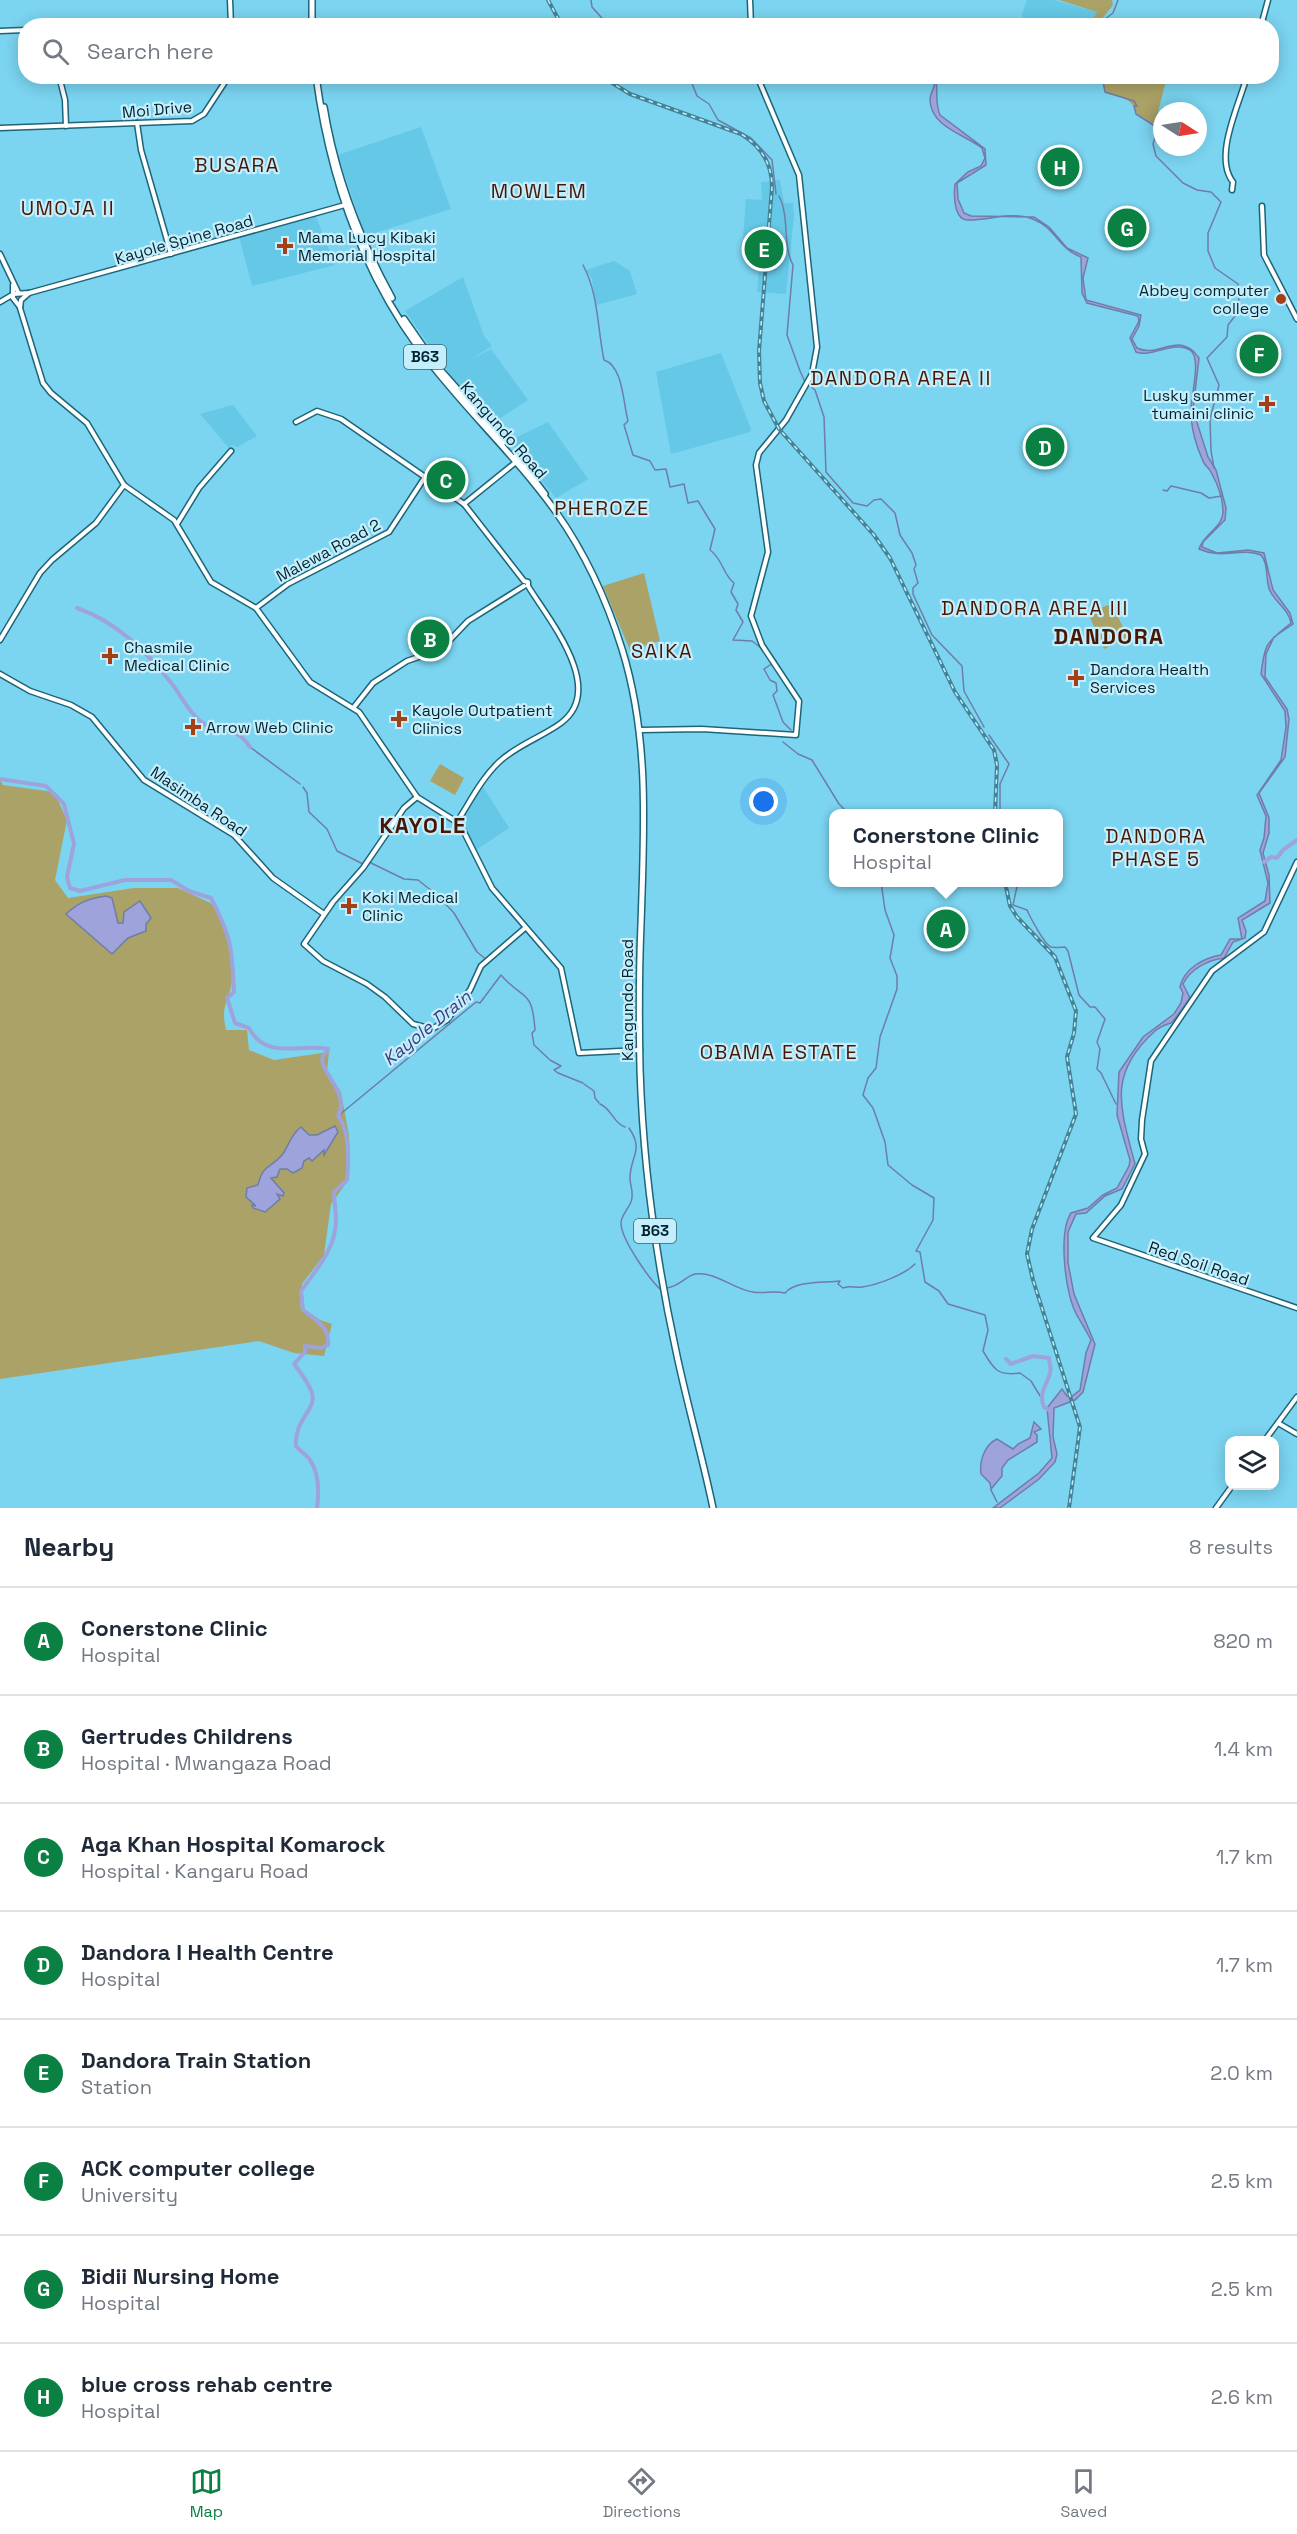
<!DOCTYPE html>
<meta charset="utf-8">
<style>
:root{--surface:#fff;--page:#f2f2f3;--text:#1f2937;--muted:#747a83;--line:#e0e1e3;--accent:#0b8043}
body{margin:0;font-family:"Space Grotesk",sans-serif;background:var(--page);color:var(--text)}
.controls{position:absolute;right:18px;bottom:18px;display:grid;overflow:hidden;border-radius:12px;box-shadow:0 3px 15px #0003}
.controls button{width:54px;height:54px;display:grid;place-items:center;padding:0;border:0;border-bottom:2px solid var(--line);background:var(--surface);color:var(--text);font:30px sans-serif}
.compass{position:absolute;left:1153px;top:102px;width:54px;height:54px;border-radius:50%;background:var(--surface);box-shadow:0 3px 15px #0003;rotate:102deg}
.you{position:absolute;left:764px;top:802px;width:21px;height:21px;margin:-15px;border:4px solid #fff;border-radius:50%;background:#1a73e8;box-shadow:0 0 0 9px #1a73e833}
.badge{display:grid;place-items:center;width:39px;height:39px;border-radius:50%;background:var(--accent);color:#fff;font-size:20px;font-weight:700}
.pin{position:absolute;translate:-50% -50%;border:3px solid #fff;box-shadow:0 2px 6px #0006}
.popup{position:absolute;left:829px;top:809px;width:234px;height:78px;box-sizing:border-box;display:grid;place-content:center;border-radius:12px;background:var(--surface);filter:drop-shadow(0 2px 4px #0005);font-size:20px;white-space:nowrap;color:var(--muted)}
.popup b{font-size:22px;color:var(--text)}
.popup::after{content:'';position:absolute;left:50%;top:100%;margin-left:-12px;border:12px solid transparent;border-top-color:var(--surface)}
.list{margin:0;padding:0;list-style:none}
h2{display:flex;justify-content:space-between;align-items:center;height:78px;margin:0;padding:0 24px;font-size:26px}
h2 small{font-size:20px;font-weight:400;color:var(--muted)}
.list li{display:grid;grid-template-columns:39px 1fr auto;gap:18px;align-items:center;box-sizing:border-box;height:108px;padding:0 24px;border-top:2px solid var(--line)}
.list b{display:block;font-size:22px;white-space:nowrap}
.list p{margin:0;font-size:20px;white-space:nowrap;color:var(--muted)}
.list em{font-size:20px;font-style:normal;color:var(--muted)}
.icon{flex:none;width:33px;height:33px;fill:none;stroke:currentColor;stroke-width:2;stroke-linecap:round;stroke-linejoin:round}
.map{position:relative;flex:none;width:1297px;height:1508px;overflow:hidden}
.search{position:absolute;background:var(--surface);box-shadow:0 3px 15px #0003;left:18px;right:18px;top:18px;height:66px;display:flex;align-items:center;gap:15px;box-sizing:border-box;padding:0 21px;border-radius:24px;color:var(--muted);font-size:22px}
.sheet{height:942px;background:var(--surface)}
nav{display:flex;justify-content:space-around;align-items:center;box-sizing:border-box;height:84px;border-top:2px solid var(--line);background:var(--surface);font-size:16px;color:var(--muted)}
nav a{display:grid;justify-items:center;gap:3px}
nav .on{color:var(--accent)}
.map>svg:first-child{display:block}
.built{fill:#64c8e6}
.green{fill:#aba267}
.water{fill:#9ea3dc;stroke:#6f7da8;stroke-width:1.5}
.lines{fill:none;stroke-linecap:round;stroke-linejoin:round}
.stream{stroke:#6f7da8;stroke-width:1.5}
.river{stroke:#9ea3dc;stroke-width:4}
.tertiary-casing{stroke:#1d6579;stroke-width:7}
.secondary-casing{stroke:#1d6579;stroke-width:7}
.trunk-casing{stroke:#1d6579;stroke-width:8}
.tertiary{stroke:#fff;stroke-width:4}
.secondary{stroke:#fff;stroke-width:4}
.trunk{stroke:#fff;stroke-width:5}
.rail-casing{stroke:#428397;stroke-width:4}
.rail{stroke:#c4eefc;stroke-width:1.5;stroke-dasharray:4.5;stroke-linecap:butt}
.poi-dot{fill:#a53f15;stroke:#c4eefc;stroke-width:2}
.labels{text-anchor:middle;stroke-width:4.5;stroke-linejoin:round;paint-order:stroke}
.shield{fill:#c4eefc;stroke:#3b616c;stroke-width:1.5}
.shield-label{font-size:15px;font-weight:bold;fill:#00242f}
.street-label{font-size:16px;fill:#00242f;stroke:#c4eefc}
.poi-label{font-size:16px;fill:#00242f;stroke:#c4eefc;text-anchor:start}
.water-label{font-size:18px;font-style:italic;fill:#3c3b7f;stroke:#c4eefc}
.quarter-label{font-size:20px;letter-spacing:1.5px;fill:#481704;stroke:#c4eefc}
.district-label{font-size:22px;font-weight:bold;letter-spacing:1.5px;fill:#481704;stroke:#c4eefc}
</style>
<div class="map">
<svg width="1297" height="1508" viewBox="0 0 1297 1508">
<rect width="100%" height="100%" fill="#7bd4f0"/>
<!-- built -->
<g class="built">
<path d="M1027 0H1054L1097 12 1088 26 1048 25 1039 22 1030 24 1024 21 1022 15Z"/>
<path d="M421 127 451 209 365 236 338 155Z"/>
<path d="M780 180 784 203H793L794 216 786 294 757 292 760 258 743 239 746 199 762 200 761 182Z"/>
<path d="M315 214 335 265 252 286 239 236Z"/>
<path d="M614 261 630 271 637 294 596 305 592 279 586 270Z"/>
<path d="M463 277 484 336 492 346 470 360 491 349 528 400 491 424 449 373 405 311Z"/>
<path d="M721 353 751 429 750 432 671 454 656 372Z"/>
<path d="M233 405 257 436 237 447 232 445 229 448 200 414Z"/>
<path d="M548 422 588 479 556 498 509 441Z"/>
<path d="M481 784 509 828 476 850 460 817Z"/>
</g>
<!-- green -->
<g class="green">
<path d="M1059 0H1112L1113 5 1101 20 1089 25 1097 12Z"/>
<path d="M1101 77H1167L1158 112 1160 128 1137 114C1131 96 1121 98 1105 93Z"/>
<path d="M644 573 660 641 630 650 603 586Z"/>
<path d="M1108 605 1115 611 1128 637 1104 649 1088 613Z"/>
<path d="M440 764 464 778 455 795 430 781Z"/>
<path d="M0 780 3 785 54 792 67 820 55 880 68 898 134 888H178L215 905C225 931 234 952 232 979 230 1002 220 1003 226 1030H247L249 1050 274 1060 329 1052 327 1071 341 1092 349 1136 350 1160 347 1182 331 1204 324 1255 302 1284 300 1306 320 1320 332 1324 324 1356 294 1353 259 1341 0 1379Z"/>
</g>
<!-- water -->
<g class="water">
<path d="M935 77C939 85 934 102 940 115L985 149 986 165 957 183 958 199 964 213 971 216 1034 217 1049 227 1067 248 1088 258 1083 278 1086 300 1141 315 1139 326 1132 339 1137 348C1159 359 1179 329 1199 358L1193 410 1208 457 1216 470 1226 508 1225 520 1203 542 1202 547 1217 553 1248 550 1264 553 1273 590 1290 613 1293 624 1274 637 1266 654 1265 677 1287 709 1289 719 1285 757 1259 793 1269 818V833L1263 853 1269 875 1270 903 1242 920 1246 931 1245 938 1233 942 1224 958C1208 960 1190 969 1183 984L1190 998C1188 1001 1173 1022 1171 1023 1165 1025 1161 1026 1155 1031 1107 1074 1120 1107 1135 1164L1122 1189 1105 1196 1086 1213 1076 1214 1068 1232V1263L1074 1294 1095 1344 1083 1392 1075 1400 1054 1408 1053 1437 1057 1454 1055 1462 1039 1479 1000 1508H993L1039 1473 1052 1458 1047 1408 1062 1389 1067 1396 1071 1397 1080 1390 1086 1353 1091 1340C1087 1332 1082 1324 1078 1317 1065 1297 1058 1233 1071 1213L1088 1208 1103 1195 1117 1188 1129 1166 1130 1160 1117 1115 1119 1072 1143 1037 1174 1014 1181 1003 1183 993 1180 987C1184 968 1204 958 1221 955L1230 939H1242L1238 918 1265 901 1268 883 1260 850 1264 838 1266 816 1257 795 1281 760 1286 727 1285 711 1261 674C1265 641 1267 643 1291 623 1289 610 1276 603 1270 591 1265 580 1269 564 1261 555 1239 547 1223 560 1199 549 1203 534 1224 527 1223 511 1223 499 1217 483 1211 472 1209 468 1204 465 1203 461 1197 448 1192 431 1191 416 1189 400 1203 359 1190 350 1174 340 1152 358 1136 352L1130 338 1139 321 1138 316 1087 303 1082 293 1081 257C1059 249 1055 228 1035 220 1013 210 988 221 967 220 953 219 954 192 955 184L968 172 981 166 985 158 982 148C964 134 931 127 930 100 930 91 937 86 935 77Z"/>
<path d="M106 896 112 898 118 923H123L124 912 140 901 151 918 146 924V931L128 938 112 954 66 914C78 903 89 898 106 896Z"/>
<path d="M335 1126 338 1132 324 1155V1150L312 1161 309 1158 304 1161 302 1168 293 1173 287 1169H280L277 1177 271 1178 284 1193 283 1196 277 1194 280 1199 265 1212 253 1208 252 1205 256 1206 246 1197 247 1188 258 1185C263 1164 270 1169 282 1155 288 1148 290 1135 301 1127L309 1135H317Z"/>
<path d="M1034 1422 1041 1429 1034 1432 1037 1435V1442L1008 1460 1002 1468V1476L991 1489 990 1483 981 1474C979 1459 986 1444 997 1439L1013 1449 1018 1444 1030 1438Z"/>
</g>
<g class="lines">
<!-- stream -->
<g class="stream">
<path d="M591 0 592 7 609 26"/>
<path d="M1096 26 1113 13 1118 0"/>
<path d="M689 76 697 96 709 104 718 120 751 138 772 160 776 194"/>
<path d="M1102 76 1105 92 1134 101 1137 106H1134L1136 114 1158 128 1153 144 1156 156 1183 183 1197 190 1211 192 1221 202 1208 233V251L1215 268 1238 284 1240 294 1235 316 1228 325 1227 337 1207 358 1219 385 1210 419 1211 451 1214 468"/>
<path d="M779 196C790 217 782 245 793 265L787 335 800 371 805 382 815 390 824 417 826 472 853 503 867 506 874 500 881 499 895 513 900 535 912 553 916 565 914 569 918 583 913 588V594L932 635 962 666 964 691 984 727"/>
<path d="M583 265C599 295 597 327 604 360 623 366 623 402 628 421L624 425 633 455 650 461 655 470 666 469 670 487 684 484 688 503 698 501 715 529 710 550C723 559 723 575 734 583L731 592 738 604 736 610 743 622 733 640 752 641 760 647"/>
<path d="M1163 490 1167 491 1171 486 1201 493 1209 498 1222 496"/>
<path d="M769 652 776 661 764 669 770 680 776 683 777 691 773 695 783 722 791 730"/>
<path d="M989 735 1009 764 1000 784V814"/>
<path d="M783 742 798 754 812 760 839 804 849 814"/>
<path d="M250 747 300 784"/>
<path d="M303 787 307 793 309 812 327 829 337 851 363 864"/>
<path d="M369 862 404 879 418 880 437 895 454 913 477 952 487 960"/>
<path d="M881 882 885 910 894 935 890 958 897 976V989L880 1037 876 1068 868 1078 863 1095 873 1108 885 1142 888 1165 912 1185 934 1198 933 1220 916 1251 920 1252 925 1282 939 1291 948 1304 985 1315 988 1330 983 1351C994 1370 998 1376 1020 1373L1031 1381 1042 1399"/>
<path d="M1018 882 1013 905 1027 910C1030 917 1045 945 1051 947 1055 948 1061 947 1065 947L1068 951 1079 995 1090 1007H1095L1105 1019 1097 1042 1100 1049 1097 1069 1101 1073 1116 1104"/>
<path d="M550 1060 561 1066 554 1070 558 1073 583 1083"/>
<path d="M584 1084 594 1091 595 1098 599 1103"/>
<path d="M600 1104C612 1109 614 1124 625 1127"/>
<path d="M338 1116 476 1002 480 1003 501 975C523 1001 532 987 535 1030L532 1033 534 1045 549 1059"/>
<path d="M629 1128C645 1151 629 1157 630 1180 631 1188 634 1194 631 1202 628 1209 621 1216 621 1223 621 1240 651 1281 661 1290"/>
<path d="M667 1288C680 1286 686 1276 695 1274 716 1271 734 1290 753 1292 764 1294 773 1290 785 1293 796 1280 824 1283 840 1281L838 1284 843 1288C851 1285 854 1288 862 1287 877 1285 904 1275 915 1264"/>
<path d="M991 1490 997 1502"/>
</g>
<!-- river -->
<g class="river">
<path d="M77 608C117 622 147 652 172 684 182 697 188 711 200 721 220 737 232 721 250 747"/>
<path d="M0 779 46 786 64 804 74 844 67 877 70 888 80 891 125 880H171L189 891 211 898C232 938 232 949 234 992L227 998 235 1023 249 1028C266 1061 301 1043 328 1049 327 1052 324 1054 323 1056 317 1071 351 1092 338 1116 350 1132 349 1160 347 1180L334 1192C334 1201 336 1211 336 1220 336 1248 316 1270 301 1291L303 1310C316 1320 330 1327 328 1345L321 1348 305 1346V1352L294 1364C300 1372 309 1383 312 1393 317 1410 294 1419 296 1446 300 1451 307 1455 310 1460 319 1473 319 1493 317 1508"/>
<path d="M1264 862 1271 857 1277 858 1283 850 1297 840"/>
<path d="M1006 1359 1011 1364 1033 1356 1049 1358C1049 1363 1052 1369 1050 1373 1047 1386 1038 1392 1044 1407L1051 1411"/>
</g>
<!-- tertiary casing -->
<g class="tertiary-casing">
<g id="tertiary">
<path d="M230 0 231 26"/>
<path d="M1261 26 1268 0"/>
<path d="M0 31 26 30"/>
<path d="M59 76 65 100 66 126"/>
<path d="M137 123 141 150 171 254"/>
<path d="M0 128 192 121 204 114 229 76"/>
<path d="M1232 190 1233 182C1213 157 1239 105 1247 76"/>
<path d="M1262 206 1264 255 1297 319"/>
<path d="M296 422 317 411 341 419 425 477"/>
<path d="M177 524 199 488 231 451"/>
<path d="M0 640 40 573 52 560 96 523 124 485"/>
<path d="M0 674 30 691 71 705 92 717 144 780 234 835 273 878 324 914"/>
<path d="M417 797 404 808 363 868 333 902 304 944 323 961 367 984 385 997 413 1024 432 1029 447 1020 470 990 481 966 525 928"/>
<path d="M1297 862 1264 932 1212 971 1151 1061 1142 1120 1141 1139 1145 1154 1121 1205 1093 1238 1297 1308"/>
<path d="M1278 1423 1297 1434"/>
</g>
</g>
<!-- secondary casing -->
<g class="secondary-casing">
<g id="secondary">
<path d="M750 0 751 26"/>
<path d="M0 254 18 292"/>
<path d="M13 285V298L20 307"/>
<path d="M29 293 21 300 20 308 43 383 51 393 87 423 124 485 174 520 211 582 256 608 310 682 359 712 417 797 460 824 492 888 561 968 579 1053 640 1050"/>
<path d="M13 294 29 293 345 205"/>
<path d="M0 302 12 295"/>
<path d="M464 504 516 462"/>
<path d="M256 608 288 584 389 532 425 477 464 504 524 581 528 582V586C549 620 607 689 561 723 542 737 517 745 499 762 481 779 470 802 457 822"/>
<path d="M354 707 373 683 407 661 433 652 448 642 468 621 524 586"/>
<path d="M640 730 702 729 796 735 799 701 762 645 751 616 768 552 756 465 759 453 786 420 812 374 817 347 799 175 757 76"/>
<path d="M1265 1440 1297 1397"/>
<path d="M1216 1508 1232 1486"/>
</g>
</g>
<!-- trunk casing -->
<g class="trunk-casing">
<g id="trunk">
<path d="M312 0V26"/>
<path d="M316 76C329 173 360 267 418 347 460 405 514 453 556 512 585 553 607 601 622 649 650 739 644 831 641 924 639 972 639 1021 640 1069 643 1164 656 1259 676 1351 687 1404 702 1455 713 1508"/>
<path d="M324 107C335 175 359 238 392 298"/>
<path d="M404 319 436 365 504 442"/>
<path d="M516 456 545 494"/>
</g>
</g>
<!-- tertiary -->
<use href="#tertiary" class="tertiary"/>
<!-- secondary -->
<use href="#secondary" class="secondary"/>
<!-- trunk -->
<use href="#trunk" class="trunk"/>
<!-- rail casing -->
<g class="rail-casing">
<g id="rail">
<path d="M548 0 562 26"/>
<path d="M601 76 630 94 741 134C761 146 772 164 772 187L759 351 760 383 764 401 779 429 874 535 890 558 955 692 994 750 997 765 995 814"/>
<path d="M1005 882 1010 906 1017 917 1055 957 1076 1011 1074 1033 1067 1057 1076 1114 1032 1229 1027 1254 1033 1280 1080 1427 1069 1508"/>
</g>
</g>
<!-- rail -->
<use href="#rail" class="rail"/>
</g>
<!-- markers -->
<g class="poi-dot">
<path d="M282 237h6v6h6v6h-6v6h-6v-6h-6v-6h6z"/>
<circle cx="1281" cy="299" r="6"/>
<path d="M1264 395h6v6h6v6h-6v6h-6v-6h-6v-6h6z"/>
<path d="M107 647h6v6h6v6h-6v6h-6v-6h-6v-6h6z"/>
<path d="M1073 669h6v6h6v6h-6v6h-6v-6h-6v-6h6z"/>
<path d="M396 710h6v6h6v6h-6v6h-6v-6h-6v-6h6z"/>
<path d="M190 718h6v6h6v6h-6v6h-6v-6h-6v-6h6z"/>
<path d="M346 897h6v6h6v6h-6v6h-6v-6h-6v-6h6z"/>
</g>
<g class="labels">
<!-- shield labels -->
<g class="shield">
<rect x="404" y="345" width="42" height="24" rx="4.5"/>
<rect x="634" y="1219" width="42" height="24" rx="4.5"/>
</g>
<g class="shield-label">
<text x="425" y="362">B63</text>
<text x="655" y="1236">B63</text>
</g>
<!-- street labels -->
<g class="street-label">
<text transform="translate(157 109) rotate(-5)" y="6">Moi Drive</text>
<text transform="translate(184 239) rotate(-16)" y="6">Kayole Spine Road</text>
<text transform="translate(504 430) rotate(49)" y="6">Kangundo Road</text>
<text transform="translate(328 550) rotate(-28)" y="6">Malewa Road 2</text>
<text transform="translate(199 801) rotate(34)" y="6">Masimba Road</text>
<text transform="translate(627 1000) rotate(-90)" y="6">Kangundo Road</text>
<text transform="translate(1199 1263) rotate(19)" y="6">Red Soil Road</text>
</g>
<!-- poi labels -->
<g class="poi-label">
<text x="298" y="243">Mama Lucy Kibaki<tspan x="298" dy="18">Memorial Hospital</tspan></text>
<text x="1269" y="296" text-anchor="end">Abbey computer<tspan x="1269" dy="18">college</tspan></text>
<text x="1254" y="401" text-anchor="end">Lusky summer<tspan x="1254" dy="18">tumaini clinic</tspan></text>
<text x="124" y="653">Chasmile<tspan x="124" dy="18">Medical Clinic</tspan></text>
<text x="1090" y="675">Dandora Health<tspan x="1090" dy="18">Services</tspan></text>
<text x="412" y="716">Kayole Outpatient<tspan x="412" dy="18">Clinics</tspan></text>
<text x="206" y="733">Arrow Web Clinic</text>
<text x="362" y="903">Koki Medical<tspan x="362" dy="18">Clinic</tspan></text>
</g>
<!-- water labels -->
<g class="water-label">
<text transform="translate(427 1028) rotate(-39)" y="6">Kayole Drain</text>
</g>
<!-- quarter labels -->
<g class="quarter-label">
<text x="237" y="172">BUSARA</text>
<text x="539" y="198">MOWLEM</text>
<text x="68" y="215">UMOJA II</text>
<text x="901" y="385">DANDORA AREA II</text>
<text x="602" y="515">PHEROZE</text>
<text x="1035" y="615">DANDORA AREA III</text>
<text x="662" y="658">SAIKA</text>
<text x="1156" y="843">DANDORA<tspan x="1156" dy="23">PHASE 5</tspan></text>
<text x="779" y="1059">OBAMA ESTATE</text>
</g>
<!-- district labels -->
<g class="district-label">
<text x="1109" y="644">DANDORA</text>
<text x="423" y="833">KAYOLE</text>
</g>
</g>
</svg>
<div class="controls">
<button><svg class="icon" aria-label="layers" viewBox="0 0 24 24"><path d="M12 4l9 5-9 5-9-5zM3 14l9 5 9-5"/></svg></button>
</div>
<svg class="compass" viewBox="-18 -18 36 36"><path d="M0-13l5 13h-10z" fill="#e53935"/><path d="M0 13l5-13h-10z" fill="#747a83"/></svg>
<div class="you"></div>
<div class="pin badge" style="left:946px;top:929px">A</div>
<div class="popup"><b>Conerstone Clinic</b>Hospital</div>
<div class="pin badge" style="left:430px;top:639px">B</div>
<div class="pin badge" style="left:446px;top:480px">C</div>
<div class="pin badge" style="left:1045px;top:447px">D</div>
<div class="pin badge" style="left:764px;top:249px">E</div>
<div class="pin badge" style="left:1259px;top:354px">F</div>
<div class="pin badge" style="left:1127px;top:228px">G</div>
<div class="pin badge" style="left:1060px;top:167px">H</div>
<div class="search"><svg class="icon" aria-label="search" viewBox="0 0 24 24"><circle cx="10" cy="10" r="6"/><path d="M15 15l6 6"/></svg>Search here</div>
</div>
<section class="sheet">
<h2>Nearby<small>8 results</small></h2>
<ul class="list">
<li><span class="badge">A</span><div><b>Conerstone Clinic</b><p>Hospital</p></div><em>820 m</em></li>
<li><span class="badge">B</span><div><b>Gertrudes Childrens</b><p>Hospital · Mwangaza Road</p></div><em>1.4 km</em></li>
<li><span class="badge">C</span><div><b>Aga Khan Hospital Komarock</b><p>Hospital · Kangaru Road</p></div><em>1.7 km</em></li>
<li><span class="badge">D</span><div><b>Dandora I Health Centre</b><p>Hospital</p></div><em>1.7 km</em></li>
<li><span class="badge">E</span><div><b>Dandora Train Station</b><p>Station</p></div><em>2.0 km</em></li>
<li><span class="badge">F</span><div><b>ACK computer college</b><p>University</p></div><em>2.5 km</em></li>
<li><span class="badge">G</span><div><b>Bidii Nursing Home</b><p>Hospital</p></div><em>2.5 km</em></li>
<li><span class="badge">H</span><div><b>blue cross rehab centre</b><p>Hospital</p></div><em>2.6 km</em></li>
</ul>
</section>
<nav>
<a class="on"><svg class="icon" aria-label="map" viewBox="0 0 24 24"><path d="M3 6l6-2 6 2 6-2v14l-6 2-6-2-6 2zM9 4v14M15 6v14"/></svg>Map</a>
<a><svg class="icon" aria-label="directions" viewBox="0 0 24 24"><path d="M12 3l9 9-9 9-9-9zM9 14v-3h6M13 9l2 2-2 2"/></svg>Directions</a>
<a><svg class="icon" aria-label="saved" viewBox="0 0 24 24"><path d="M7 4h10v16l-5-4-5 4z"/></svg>Saved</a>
</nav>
